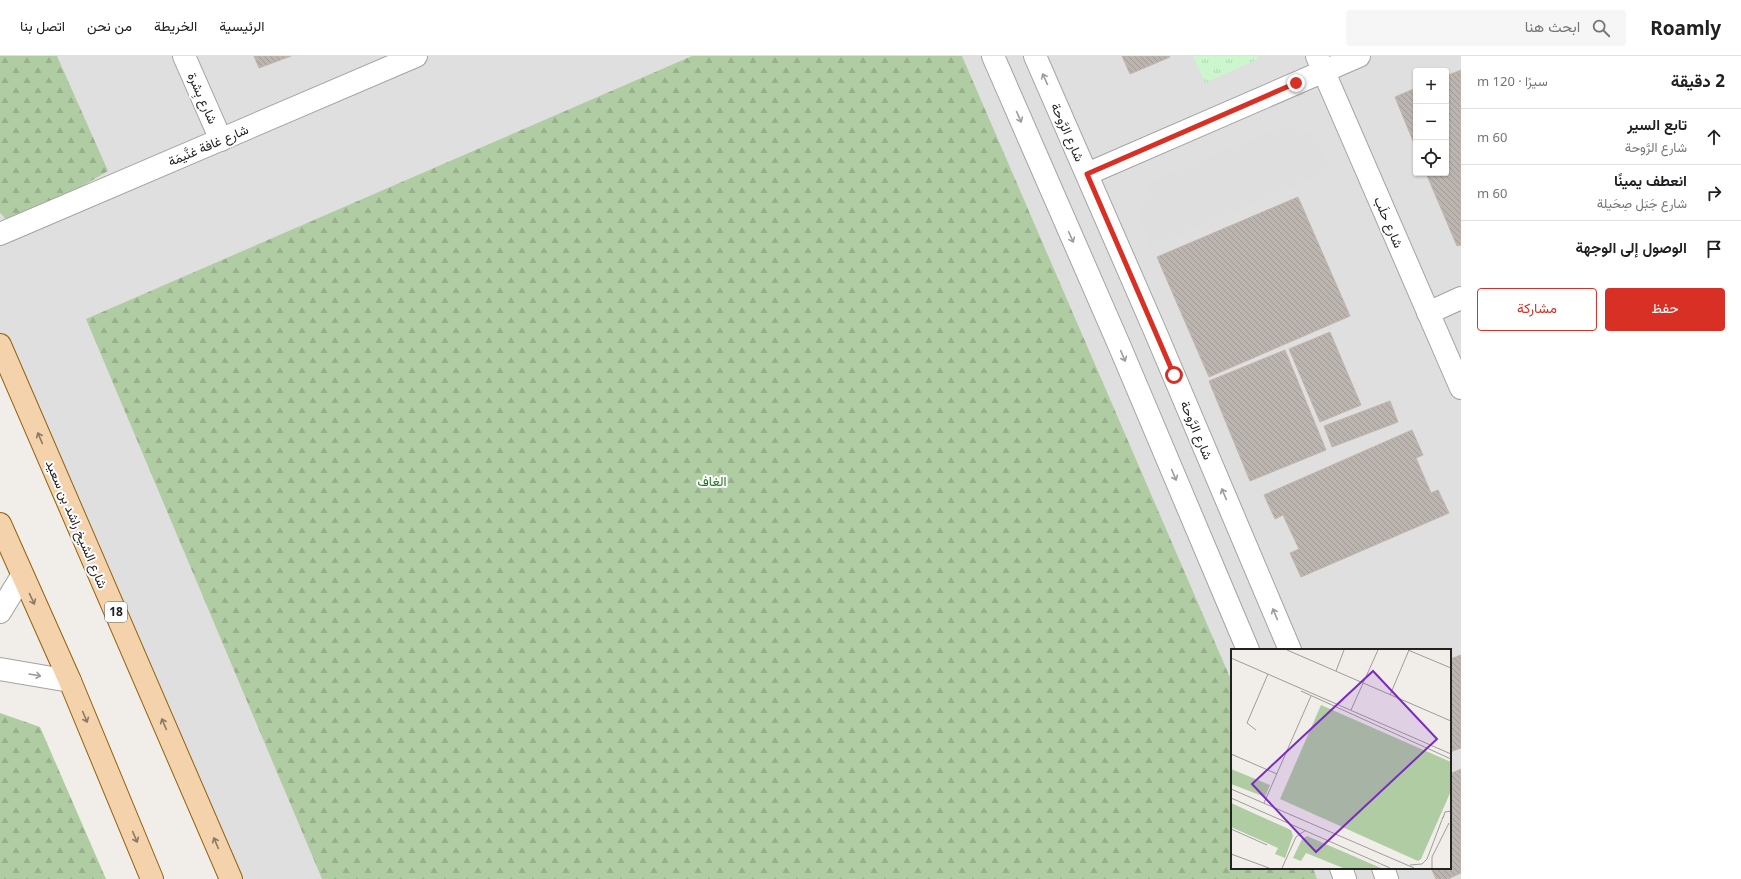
<!DOCTYPE html>
<html lang="ar">
<meta charset="utf-8">
<style>
:root{--surface:#fff;--page:#f6f6f6;--text:#202124;--muted:#757577;--line:#e0e0e0;--accent:#d93025}
body{margin:0;font-family:"Noto Sans",Vazirmatn,sans-serif;background:var(--page);color:var(--text);direction:rtl}
.controls{position:absolute;right:12px;top:12px;display:grid;overflow:hidden;border-radius:4px;box-shadow:0 1px 3px #0004}
.controls button{width:36px;height:36px;display:grid;place-items:center;padding:0;border:0;border-bottom:1px solid var(--line);background:var(--surface);color:var(--text);font:20px sans-serif}
.stop{position:absolute;width:12px;height:12px;margin:-9px;border:3px solid #d93025;border-radius:50%;background:#fff}
.stop.end{background:#d93025;border-color:#fff;box-shadow:0 1px 4px #0008}
.list{margin:0;padding:0;list-style:none}
h2{display:flex;justify-content:space-between;align-items:center;height:52px;margin:0;padding:0 16px;font-size:17px}
h2 small{font-size:13px;font-weight:400;color:var(--muted)}
.list li{display:grid;grid-template-columns:26px 1fr auto;gap:12px;align-items:center;box-sizing:border-box;height:56px;padding:0 16px;border-top:1px solid var(--line)}
.list b{display:block;font-size:15px;white-space:nowrap}
.list p{margin:0;font-size:13px;white-space:nowrap;color:var(--muted)}
.list em{font-size:13px;font-style:normal;color:var(--muted)}
.actions{display:flex;gap:8px;padding:12px 16px}
.actions a{flex:1;padding:9px 0;border:1px solid var(--accent);border-radius:4px;text-align:center;font-size:14px;color:var(--accent)}
.actions .main{background:var(--accent);color:#fff}
.icon{flex:none;width:22px;height:22px;fill:none;stroke:currentColor;stroke-width:2;stroke-linecap:round;stroke-linejoin:round}
.map{position:relative;flex:none;width:1461px;height:823px;overflow:hidden;direction:ltr}
header{display:flex;align-items:center;gap:24px;box-sizing:border-box;height:56px;padding:0 20px;background:var(--surface);border-bottom:1px solid var(--line)}
header strong{font-size:19px}
nav{display:flex;gap:22px;margin-inline-start:auto;font-size:14px}
.search{width:280px;height:36px;background:var(--page);display:flex;align-items:center;gap:10px;box-sizing:border-box;padding:0 14px;border-radius:4px;color:var(--muted);font-size:15px}
main{display:flex}
aside{flex:1;background:var(--surface)}
.map>svg:first-child{display:block}
.residential{fill:#e0dfdf;fill-rule:evenodd}
.forest{fill:url(#forest-firs)}
.park{fill:url(#park-tufts)}
.parking{fill:#dedede}
.building{fill:url(#building-back-hatch);stroke:#c2b5ad}
.lines{fill:none;stroke-linecap:round;stroke-linejoin:round}
.street-casing{stroke:#a3a3a3;stroke-width:24}
.primary-casing{stroke:#92610e;stroke-width:24}
.street{stroke:#fff;stroke-width:22}
.primary{stroke:#f4d2ac;stroke-width:22}
.oneway{stroke:#9c9c9c}
.oneway2{stroke:#8b7a67}
.route{stroke:#d93025;stroke-width:5}
.labels{text-anchor:middle;stroke-width:4;stroke-linejoin:round;paint-order:stroke}
.shield{fill:#fff;stroke:#646464;stroke-width:1}
.shield-label{font-size:12px;font-weight:bold;fill:#222}
.street-label{font-size:13px;fill:#222;stroke:#fff}
.park-label{font-size:13px;fill:#17791b;stroke:#fff}
.inset-road{fill:none;stroke:#9e9c9a;stroke-width:1}
.view{fill:#7b2cbf;fill-opacity:0.15;stroke:#7b2cbf;stroke-width:2}
.inset-edge{fill:none;stroke:#222;stroke-width:2}
</style>
<header>
<strong>Roamly</strong>
<div class="search"><svg class="icon" aria-label="search" viewBox="0 0 24 24"><circle cx="10" cy="10" r="6"/><path d="M15 15l6 6"/></svg>ابحث هنا</div>
<nav><a>الرئيسية</a><a>الخريطة</a><a>من نحن</a><a>اتصل بنا</a></nav>
</header>
<main>
<aside>
<h2>2 دقيقة<small>سيرًا · 120 m</small></h2>
<ul class="list">
<li><svg class="icon" aria-label="ahead" viewBox="0 0 24 24"><path d="M12 20V5M6 11l6-6 6 6"/></svg><div><b>تابع السير</b><p>شارع الرَّوحة</p></div><em>60 m</em></li>
<li><svg class="icon" aria-label="right" viewBox="0 0 24 24"><path d="M7 20v-9h11M14 6l5 5-5 5"/></svg><div><b>انعطف يمينًا</b><p>شارع جَبَل صِحَيلة</p></div><em>60 m</em></li>
<li><svg class="icon" aria-label="arrive" viewBox="0 0 24 24"><path d="M6 21V4h12l-3 4 3 4H6"/></svg><div><b>الوصول إلى الوجهة</b></div></li>
</ul>
<div class="actions"><a class="main">حفظ</a><a>مشاركة</a></div>
</aside>
<div class="map">
<svg width="1461" height="823" viewBox="0 0 1461 823">
<defs>
<pattern id="forest-firs" width="22" height="20" patternUnits="userSpaceOnUse"><rect width="22" height="20" fill="#b0cca2"/><path d="M5 1l3.5 6h-7zM16 11l3.5 6h-7z" fill="#97af8b"/></pattern>
<pattern id="park-tufts" width="24" height="20" patternUnits="userSpaceOnUse"><rect width="24" height="20" fill="#ccf6ce"/><path d="M3 7l-1-3M5 7V3M7 7l1-3M15 17l-1-3M17 17v-4M19 17l1-3" fill="none" stroke="#afd3b1"/></pattern>
<pattern id="building-back-hatch" width="6" height="6" patternUnits="userSpaceOnUse"><rect width="6" height="6" fill="#bbb4af"/><path d="M-1 5l2 2M0 0l6 6M5-1l2 2" fill="none" stroke="#a09a96"/></pattern>
</defs>
<rect width="100%" height="100%" fill="#f1eeea"/>
<!-- residential -->
<path class="residential" d="M0 0H1461V823H237L0 279ZM1416 15H1446V117H1416ZM1232 594H1450V812H1232Z"/>
<!-- forest -->
<g class="forest">
<path d="M0 0H57L108 115 62 142 6 163 0 157Z"/>
<path d="M692 0H962L1232 626V812H1313L1317 823H322L86 263Z"/>
<path d="M0 657 40 671 106 823H0Z"/>
</g>
<!-- park -->
<path class="park" d="M1193 0H1257L1258 3 1205 27Z"/>
<!-- parking -->
<path class="parking" d="M1285 69 1316 80 1332 114 1150 192 1139 158 1149 126Z"/>
<!-- building -->
<g class="building">
<path d="M254 0H291L259 12Z"/>
<path d="M1122 0H1169L1170 1 1130 18Z"/>
<path d="M1461 14V189L1457 190 1426 117H1446V20Z"/>
<path d="M1416 32V92L1395 41Z"/>
<path d="M1298 141 1350 260 1209 321 1157 201Z"/>
<path d="M1330 276 1361 349 1320 366 1289 293Z"/>
<path d="M1285 294 1326 394 1250 425 1209 325Z"/>
<path d="M1390 345 1398 366 1332 391 1324 370Z"/>
<path d="M1412 374 1423 399 1416 402 1431 437 1438 434 1449 457 1301 521 1290 497 1299 493 1283 459 1275 463 1264 439Z"/>
<path d="M1461 599V692L1450 696V603Z"/>
<path d="M1461 713V817L1448 823H1436L1431 812H1450V718Z"/>
</g>
<g class="lines">
<!-- street casing -->
<g class="street-casing">
<g id="street">
<path d="M184 0 221 84"/>
<path d="M993 0 1120 291 1248 594"/>
<path d="M1035 0 1155 275 1290 594"/>
<path d="M1317 0 1461 332"/>
<path d="M1087 118 1359 0"/>
<path d="M0 178 416 0"/>
<path d="M1428 257 1461 242"/>
<path d="M0 556 22 520"/>
<path d="M0 613 70 625"/>
<path d="M1341 812 1345 823"/>
<path d="M1383 812 1387 823"/>
</g>
</g>
<!-- primary casing -->
<g class="primary-casing">
<g id="primary">
<path d="M0 289 231 823"/>
<path d="M0 468 70 625 152 823"/>
</g>
</g>
<!-- street -->
<use href="#street" class="street"/>
<!-- primary -->
<use href="#primary" class="primary"/>
</g>
<!-- one-way arrows -->
<defs><path id="oneway-shaft" d="M-6 0H5M1.5-3L5.5 0L1.5 3" fill="none" stroke-width="1.6" stroke-linecap="round" stroke-linejoin="round"/></defs>
<g class="oneway">
<use href="#oneway-shaft" transform="translate(1045 23) rotate(-114)"/>
<use href="#oneway-shaft" transform="translate(1019 61) rotate(66)"/>
<use href="#oneway-shaft" transform="translate(1071 181) rotate(66)"/>
<use href="#oneway-shaft" transform="translate(1123 300) rotate(67)"/>
<use href="#oneway-shaft" transform="translate(1174 419) rotate(67)"/>
<use href="#oneway-shaft" transform="translate(1224 438) rotate(-113)"/>
<use href="#oneway-shaft" transform="translate(1275 558) rotate(-113)"/>
<use href="#oneway-shaft" transform="translate(35 619) rotate(10)"/>
</g>
<g class="oneway2">
<use href="#oneway-shaft" transform="translate(40 382) rotate(-113)"/>
<use href="#oneway-shaft" transform="translate(32 543) rotate(65)"/>
<use href="#oneway-shaft" transform="translate(85 661) rotate(67)"/>
<use href="#oneway-shaft" transform="translate(164 668) rotate(-113)"/>
<use href="#oneway-shaft" transform="translate(135 781) rotate(67)"/>
<use href="#oneway-shaft" transform="translate(216 787) rotate(-113)"/>
</g>
<g class="lines">
<!-- route -->
<path class="route" d="M1174 319 1087 118 1296 27"/>
</g>
<g class="labels">
<!-- shield labels -->
<rect class="shield" x="105" y="546" width="22" height="20" rx="3"/>
<g class="shield-label">
<text x="116" y="560">18</text>
</g>
<!-- street labels -->
<g class="street-label">
<text transform="translate(203 42) rotate(66)" y="5">شارع بِشرة</text>
<text transform="translate(1068 76) rotate(66)" y="5">شارع الرَّوحة</text>
<text transform="translate(208 89) rotate(-23)" y="5">شارع غافة غنَّيمَة</text>
<text transform="translate(1389 166) rotate(67)" y="5">شارع حلَب</text>
<text transform="translate(1197 374) rotate(67)" y="5">شارع الرَّوحة</text>
<text transform="translate(77 468) rotate(67)" y="5">شارع الشيخ راشد بن سعيد</text>
</g>
<!-- park labels -->
<g class="park-label">
<text x="712" y="430">الغاف</text>
</g>
</g>
<!-- overview -->
<g transform="translate(1231 593)">
<rect width="220" height="220" fill="#f1eeea"/>
<path d="M90 56 220 113V142L190 210 187 212 49 150ZM0 120 39 136 34 148 0 135ZM0 154 60 181 62 187 54 209 44 205 47 199 0 178ZM76 187 150 219H112L75 204 70 212 62 209 71 190Z" fill="#b0cca2"/>
<path class="inset-road" d="M56 1 220 72M177 1 220 19M0 9 220 105M105 22 113 1M70 42 220 110M159 46 178 1M120 61 147 1M25 81 16 74 37 25M0 105 46 125M0 140 183 219M0 149 159 219M33 154 80 47M212 169 214 163 220 162M0 180 36 196M0 205 38 219M179 216 191 215 196 210 212 168M51 219 65 188 75 181M201 219V208L218 174"/>
<path class="view" d="M142 22 206 90 85 203 21 135Z"/>
<rect width="220" height="220" class="inset-edge"/>
</g>
</svg>
<div class="controls">
<button>+</button>
<button>−</button>
<button><svg class="icon" aria-label="locate" viewBox="0 0 24 24"><circle cx="12" cy="12" r="6"/><path d="M12 2v4M12 18v4M2 12h4M18 12h4"/></svg></button>
</div>
<div class="stop" style="left:1174px;top:319px"></div>
<div class="stop end" style="left:1296px;top:27px"></div>
</div>
</main>
